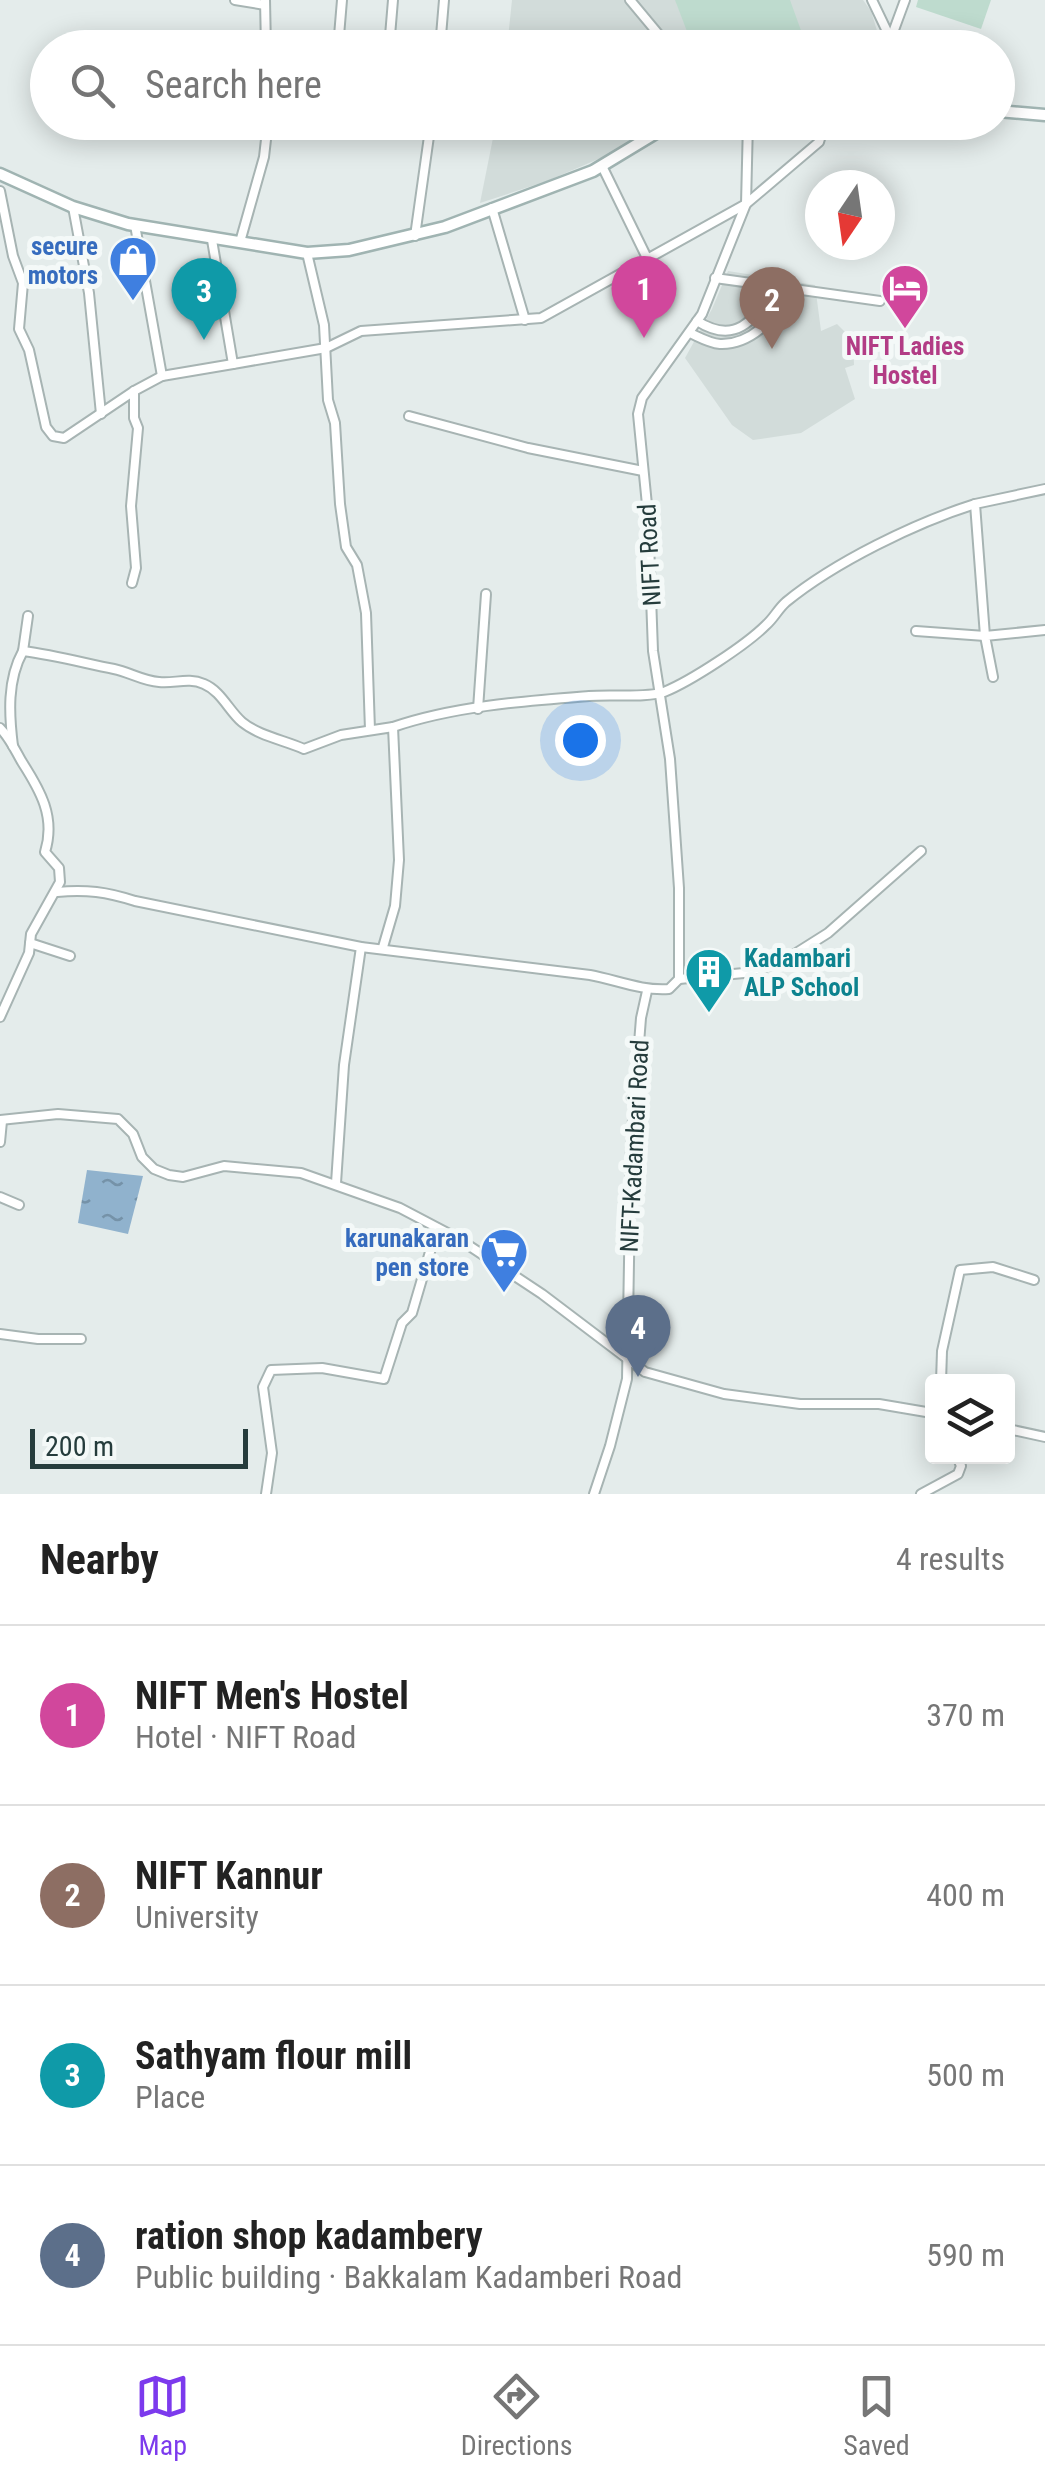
<!DOCTYPE html>
<meta charset="utf-8">
<style>
:root{--surface:#fff;--page:#f6f6f6;--text:#222;--muted:#767676;--line:#e0e0e0;--accent:#7c3aed}
body{margin:0;font-family:"Roboto Condensed",sans-serif;background:var(--page);color:var(--text)}
.controls{position:absolute;right:30px;bottom:30px;display:grid;overflow:hidden;border-radius:10px;box-shadow:0 5px 25px #0003}
.controls button{width:90px;height:90px;display:grid;place-items:center;padding:0;border:0;border-bottom:2px solid var(--line);background:var(--surface);color:var(--text);font:50px sans-serif}
.compass{position:absolute;left:805px;top:170px;width:90px;height:90px;border-radius:50%;background:var(--surface);box-shadow:0 5px 25px #0003;rotate:193deg}
.scale{position:absolute;left:30px;bottom:25px;width:218px;box-sizing:border-box;padding-left:10px;border:5px solid #253c3c;border-top:0;font-size:28px;line-height:35px;white-space:nowrap;color:#253c3c;-webkit-text-stroke:8px #f4f9f8;paint-order:stroke}
.you{position:absolute;left:580px;top:740px;width:35px;height:35px;margin:-25px;border:8px solid #fff;border-radius:50%;background:#1a73e8;box-shadow:0 0 0 15px #1a73e833}
.badge{display:grid;place-items:center;width:65px;height:65px;border-radius:50%;background:var(--accent);color:#fff;font-size:32px;font-weight:700}
.pin{position:absolute;translate:-50% -82px;filter:drop-shadow(0 2px 5px #0008)}
.pin::after{content:'';position:absolute;top:52px;width:35px;height:30px;background:inherit;clip-path:polygon(0 0,100% 0,50% 100%)}
.list{margin:0;padding:0;list-style:none}
h2{display:flex;justify-content:space-between;align-items:center;height:130px;margin:0;padding:0 40px;font-size:42px}
h2 small{font-size:32px;font-weight:400;color:var(--muted)}
.list li{display:grid;grid-template-columns:65px 1fr auto;gap:30px;align-items:center;box-sizing:border-box;height:180px;padding:0 40px;border-top:2px solid var(--line)}
.list b{display:block;font-size:38px;white-space:nowrap}
.list p{margin:0;font-size:32px;white-space:nowrap;color:var(--muted)}
.list em{font-size:32px;font-style:normal;color:var(--muted)}
.icon{flex:none;width:55px;height:55px;fill:none;stroke:currentColor;stroke-width:2;stroke-linecap:round;stroke-linejoin:round}
.map{position:relative;flex:none;width:1045px;height:1494px;overflow:hidden}
.search{position:absolute;background:var(--surface);box-shadow:0 5px 25px #0003;left:30px;right:30px;top:30px;height:110px;display:flex;align-items:center;gap:25px;box-sizing:border-box;padding:0 35px;border-radius:55px;color:var(--muted);font-size:38px}
.sheet{height:850px;background:var(--surface)}
nav{display:flex;justify-content:space-around;align-items:center;box-sizing:border-box;height:140px;border-top:2px solid var(--line);background:var(--surface);font-size:28px;color:var(--muted)}
nav a{display:grid;justify-items:center;gap:5px}
nav .on{color:var(--accent)}
.map>svg:first-child{display:block}
.built{fill:#d2dcda}
.green{fill:#bedbce}
.water{fill:url(#water-ripples)}
.lines{fill:none;stroke-linecap:round;stroke-linejoin:round}
.street-casing{stroke:#a7b4b3;stroke-width:12}
.secondary-casing{stroke:#a0b4b2;stroke-width:15}
.street{stroke:#fff;stroke-width:8}
.secondary{stroke:#fff;stroke-width:10}
.labels{text-anchor:middle;stroke-width:10;stroke-linejoin:round;paint-order:stroke}
.shop-label{font-size:25px;font-weight:bold;fill:#366cbe;stroke:#f4f9f8;text-anchor:end}
.hotel-label{font-size:25px;font-weight:bold;fill:#b23c85;stroke:#f4f9f8}
.street-label{font-size:25px;fill:#253c3c;stroke:#f4f9f8}
.culture-label{font-size:25px;font-weight:bold;fill:#0d838f;stroke:#f4f9f8;text-anchor:start}
</style>
<div class="map">
<svg width="1045" height="1494" viewBox="0 0 1045 1494">
<defs>
<pattern id="water-ripples" width="26" height="14" patternUnits="userSpaceOnUse" patternTransform="scale(2.5)"><rect width="26" height="14" fill="#90b2cd"/><path d="M2 4q2-2 4 0t4 0M15 11q2-2 4 0t4 0" fill="none" stroke="#7592a8"/></pattern>
</defs>
<rect width="100%" height="100%" fill="#e4eceb"/>
<!-- built -->
<g class="built">
<path d="M512 0H863L871 11 882 47 507 48Z"/>
<path d="M496 123H664L610 154 547 181 480 203Z"/>
<path d="M728 271 815 285 821 331 837 324 853 340 854 365 845 368 855 399 801 433 753 440 732 425 685 358 712 309Z"/>
</g>
<!-- green -->
<g class="green">
<path d="M675 0H790L803 36 771 47H693Z"/>
<path d="M918 0H991L981 29 916 7Z"/>
</g>
<!-- water -->
<path class="water" d="M87 1170 143 1176 128 1234 78 1223Z"/>
<g class="lines">
<!-- street casing -->
<g class="street-casing">
<g id="street">
<path d="M235 0 265 5"/>
<path d="M265 0 266 48"/>
<path d="M630 0 670 48"/>
<path d="M872 0 895 48"/>
<path d="M891 38 905 0"/>
<path d="M338 48 342 0"/>
<path d="M389 48 393 0"/>
<path d="M440 48 444 0"/>
<path d="M602 166 647 258"/>
<path d="M0 191 13 256 23 283 19 329 29 350 46 427 53 436 64 438 134 391 162 376 233 364"/>
<path d="M73 207 89 293 101 414"/>
<path d="M492 208 525 320"/>
<path d="M135 225 162 376"/>
<path d="M415 236 431 122"/>
<path d="M212 240 233 364 326 348 361 331 541 318 746 204 819 142 825 122"/>
<path d="M240 242 264 157 268 122"/>
<path d="M307 253 324 325 328 400 335 423 340 504 346 547 357 565 366 613 370 730"/>
<path d="M715 278 880 301"/>
<path d="M690 333C699 337 709 343 720 344 747 345 780 320 783 292L773 290C754 321 735 345 697 321"/>
<path d="M409 416 528 448 643 471"/>
<path d="M132 583 136 568 131 506 138 428 134 418V391"/>
<path d="M916 631 985 636 975 504 1045 489"/>
<path d="M23 651 28 616"/>
<path d="M993 677 985 636 1045 630"/>
<path d="M478 709 486 594"/>
<path d="M393 727C454 706 525 701 589 696 609 694 648 698 664 692 691 681 746 645 766 625 774 618 778 609 786 602 835 562 915 523 975 504"/>
<path d="M0 728C10 738 15 750 22 762 40 790 56 817 45 852L59 868 60 882 31 934 29 953 0 1017"/>
<path d="M13 746C9 714 7 680 23 651 54 655 84 663 114 669 129 672 143 681 159 682 174 684 188 677 204 684 221 691 229 711 242 722 259 736 284 740 304 749L341 735 393 727 399 860 395 906 383 947"/>
<path d="M57 892C86 889 107 892 135 901L361 947 590 975C617 980 641 991 669 989L679 979V888L670 759 653 651 648 515 638 414 642 398 702 314 746 204 748 122"/>
<path d="M30 943 70 956"/>
<path d="M679 979 744 973 782 962 828 933 921 851"/>
<path d="M0 1120 58 1114 118 1119 133 1134 142 1157 154 1169 169 1175 183 1177 224 1166 301 1173 400 1208 459 1239 542 1294 645 1372 724 1394 800 1404H879L932 1413"/>
<path d="M0 1142 2 1121"/>
<path d="M336 1183 344 1065 361 947"/>
<path d="M0 1197 19 1205"/>
<path d="M0 1334 38 1339H81"/>
<path d="M941 1382 942 1351 960 1270 993 1267 1034 1280"/>
<path d="M1008 1429 1045 1437"/>
<path d="M266 1494 272 1453 263 1387 271 1370 322 1368 384 1379 402 1323 412 1313 437 1228"/>
<path d="M594 1494 610 1446 627 1379 631 1145 641 1018 647 991"/>
<path d="M921 1494 958 1474 961 1466 957 1456"/>
</g>
</g>
<!-- secondary casing -->
<g class="secondary-casing">
<g id="secondary">
<path d="M998 111 1045 115"/>
<path d="M0 174 73 207 128 224 307 253 349 250 445 227 593 171 674 122"/>
</g>
</g>
<!-- street -->
<use href="#street" class="street"/>
<!-- secondary -->
<use href="#secondary" class="secondary"/>
</g>
<!-- icons -->
<defs>
<g id="shop-pin" transform="scale(2.5)"><path d="M0 17L-7.5 6A9.5 9.5 0 1 1 7.5 6Z" fill="#3f7fe0" stroke="#f4f9f8"/><path d="M-5-2.5h2.3a2.7 3.5 0 0 1 5.4 0H5L5.5 6h-11ZM-1.5-2.5h3a1.5 2.3 0 0 0-3 0Z" fill="#fff"/></g>
<g id="hotel-pin" transform="scale(2.5)"><path d="M0 17L-7.5 6A9.5 9.5 0 1 1 7.5 6Z" fill="#d1479c" stroke="#f4f9f8"/><path d="M-6-4.5h1.5V1H6V5H4.5V3h-9V5H-6ZM-4 0a1.8 1.8 0 1 1 3.6 0ZM.5 0V-2.5h3Q6-2.5 6 0Z" fill="#fff"/></g>
<g id="building-pin" transform="scale(2.5)"><path d="M0 17L-7.5 6A9.5 9.5 0 1 1 7.5 6Z" fill="#0f9aa8" stroke="#f4f9f8"/><path d="M-4-6H4V6H1V3H-1V6H-4ZM-2.5-4.3h1.7v1.8h-1.7ZM.8-4.3h1.7v1.8H.8ZM-2.5-1h1.7V.8h-1.7ZM.8-1h1.7V.8H.8Z" fill="#fff"/></g>
<g id="supermarket-pin" transform="scale(2.5)"><path d="M0 17L-7.5 6A9.5 9.5 0 1 1 7.5 6Z" fill="#3f7fe0" stroke="#f4f9f8"/><path d="M-6-5.5h2.5l.6 2H6L4.5 2H-2.5L-4.4-4H-6ZM-1.5 3.2a1.3 1.3 0 1 0 .1 0ZM3 3.2a1.3 1.3 0 1 0 .1 0Z" fill="#fff"/></g>
</defs>
<g fill-rule="evenodd">
<use href="#shop-pin" x="133" y="260"/>
<use href="#hotel-pin" x="905" y="288"/>
<use href="#building-pin" x="709" y="972"/>
<use href="#supermarket-pin" x="504" y="1252"/>
</g>
<g class="labels">
<!-- shop labels -->
<g class="shop-label">
<text x="98" y="255">secure<tspan x="98" dy="29">motors</tspan></text>
<text x="469" y="1247">karunakaran<tspan x="469" dy="29">pen store</tspan></text>
</g>
<!-- hotel labels -->
<g class="hotel-label">
<text x="905" y="355">NIFT Ladies<tspan x="905" dy="29">Hostel</tspan></text>
</g>
<!-- street labels -->
<g class="street-label">
<text transform="translate(649 555) rotate(-93)" y="9">NIFT Road</text>
<text transform="translate(634 1146) rotate(-87)" y="9">NIFT-Kadambari Road</text>
</g>
<!-- culture labels -->
<g class="culture-label">
<text x="744" y="967">Kadambari<tspan x="744" dy="29">ALP School</tspan></text>
</g>
</g>
</svg>
<div class="controls">
<button><svg class="icon" aria-label="layers" viewBox="0 0 24 24"><path d="M12 4l9 5-9 5-9-5zM3 14l9 5 9-5"/></svg></button>
</div>
<svg class="compass" viewBox="-18 -18 36 36"><path d="M0-13l5 13h-10z" fill="#e53935"/><path d="M0 13l5-13h-10z" fill="#767676"/></svg>
<div class="scale">200 m</div>
<div class="you"></div>
<div class="pin badge" style="left:644px;top:338px;background:#d1479c">1</div>
<div class="pin badge" style="left:772px;top:349px;background:#8d6e63">2</div>
<div class="pin badge" style="left:204px;top:340px;background:#0f9aa8">3</div>
<div class="pin badge" style="left:638px;top:1377px;background:#5c6f8a">4</div>
<div class="search"><svg class="icon" aria-label="search" viewBox="0 0 24 24"><circle cx="10" cy="10" r="6"/><path d="M15 15l6 6"/></svg>Search here</div>
</div>
<section class="sheet">
<h2>Nearby<small>4 results</small></h2>
<ul class="list">
<li><span class="badge" style="background:#d1479c">1</span><div><b>NIFT Men's Hostel</b><p>Hotel · NIFT Road</p></div><em>370 m</em></li>
<li><span class="badge" style="background:#8d6e63">2</span><div><b>NIFT Kannur</b><p>University</p></div><em>400 m</em></li>
<li><span class="badge" style="background:#0f9aa8">3</span><div><b>Sathyam flour mill</b><p>Place</p></div><em>500 m</em></li>
<li><span class="badge" style="background:#5c6f8a">4</span><div><b>ration shop kadambery</b><p>Public building · Bakkalam Kadamberi Road</p></div><em>590 m</em></li>
</ul>
</section>
<nav>
<a class="on"><svg class="icon" aria-label="map" viewBox="0 0 24 24"><path d="M3 6l6-2 6 2 6-2v14l-6 2-6-2-6 2zM9 4v14M15 6v14"/></svg>Map</a>
<a><svg class="icon" aria-label="directions" viewBox="0 0 24 24"><path d="M12 3l9 9-9 9-9-9zM9 14v-3h6M13 9l2 2-2 2"/></svg>Directions</a>
<a><svg class="icon" aria-label="saved" viewBox="0 0 24 24"><path d="M7 4h10v16l-5-4-5 4z"/></svg>Saved</a>
</nav>
